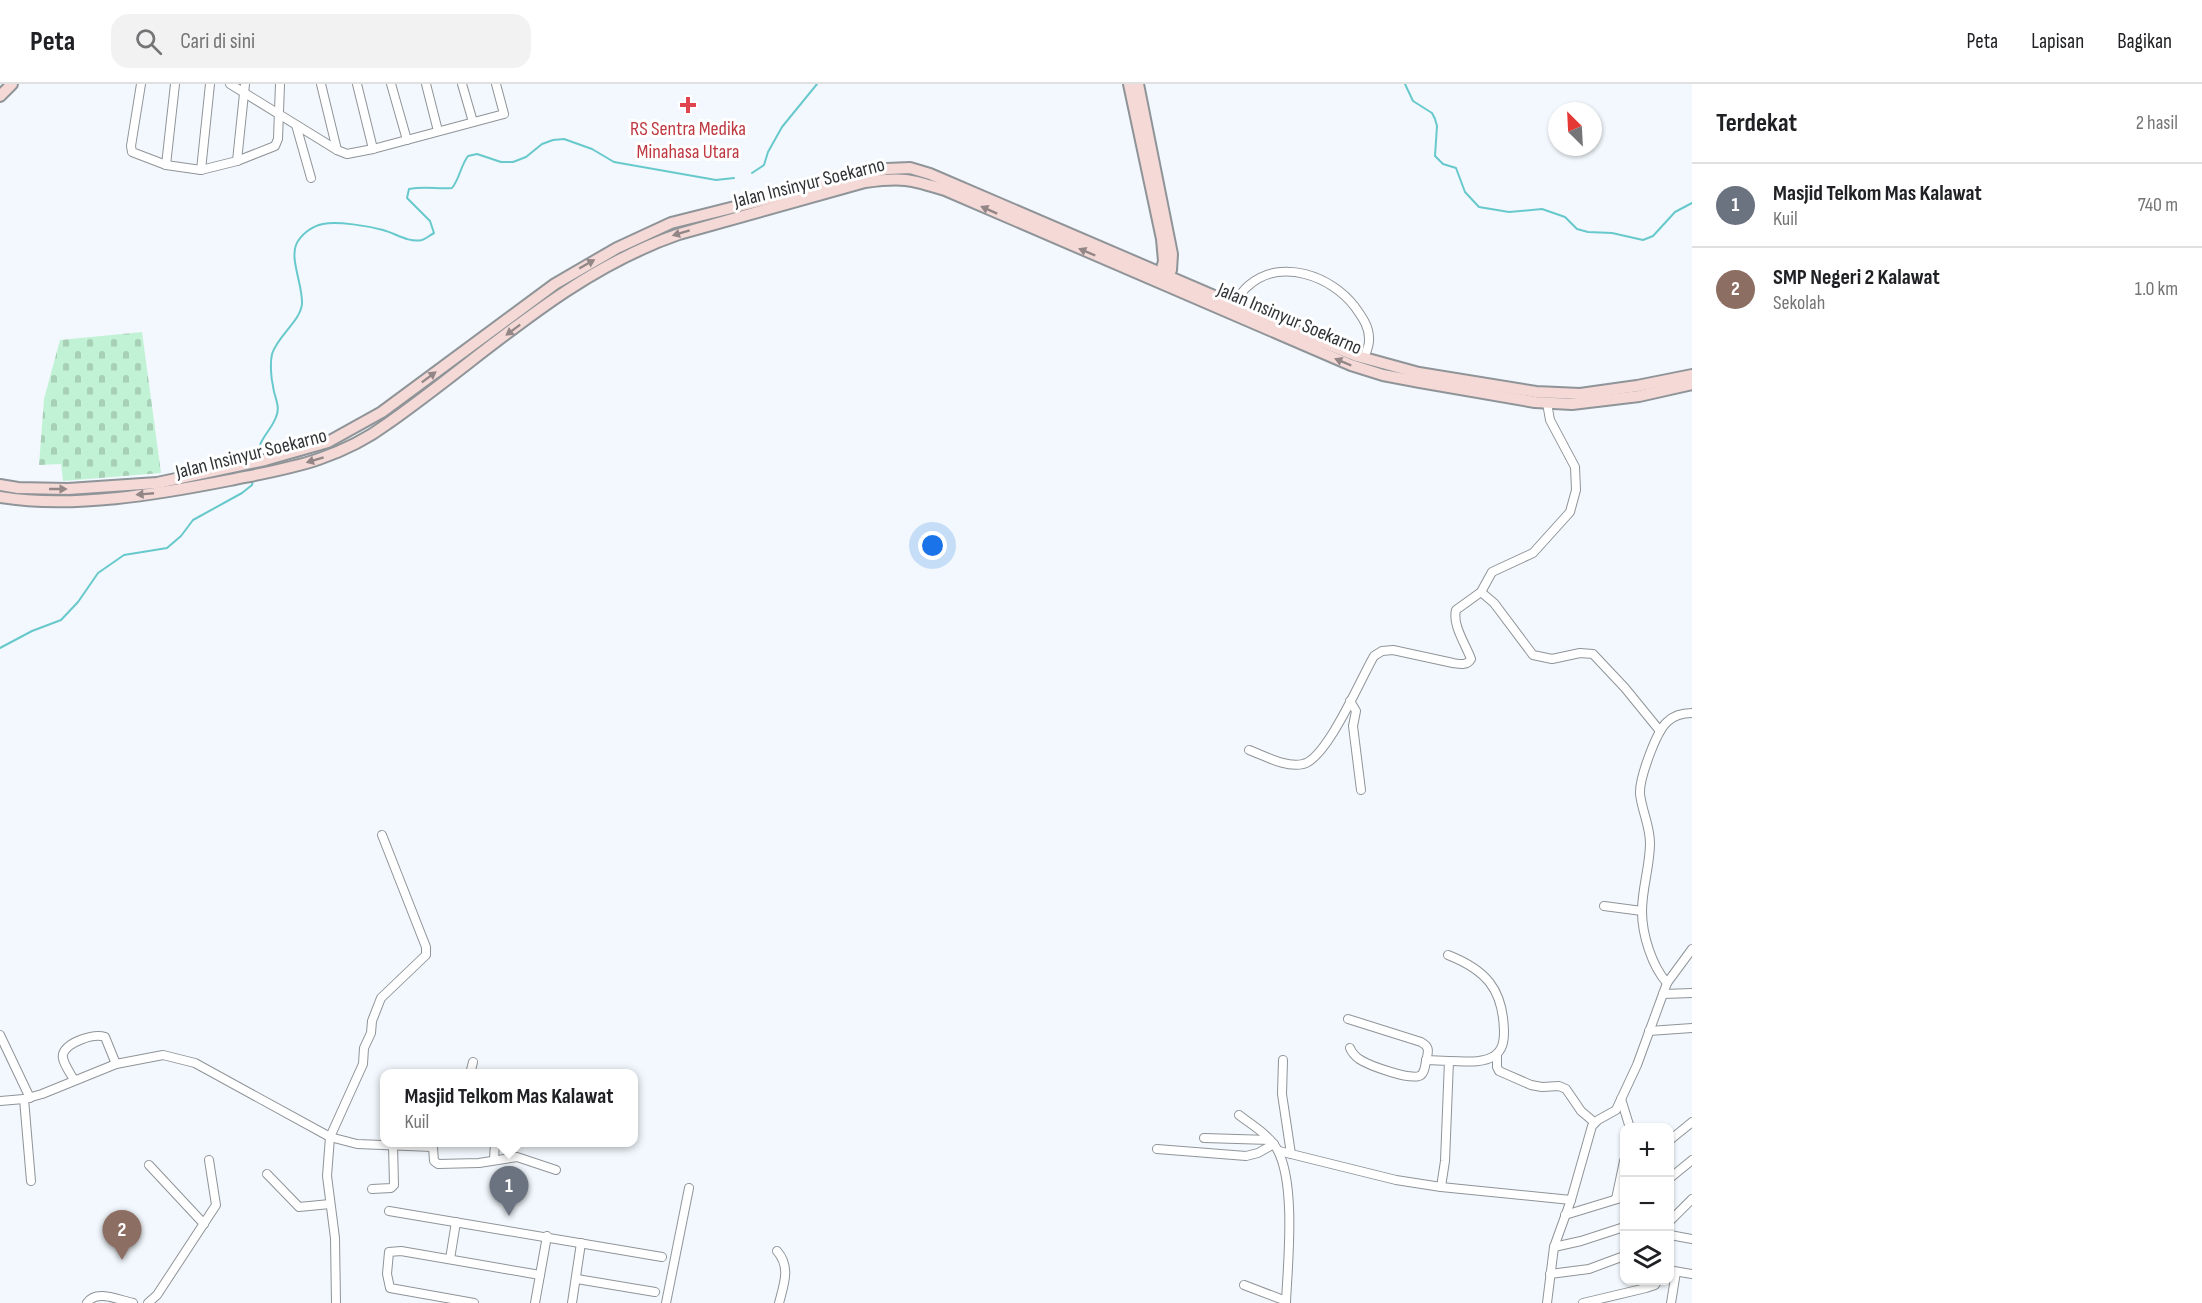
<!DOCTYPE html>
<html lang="id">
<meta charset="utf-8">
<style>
:root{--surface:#fff;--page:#f2f2f2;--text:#202124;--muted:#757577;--line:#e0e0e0;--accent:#2563eb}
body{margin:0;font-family:"Sofia Sans Condensed",sans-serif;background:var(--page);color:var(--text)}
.controls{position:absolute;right:18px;bottom:18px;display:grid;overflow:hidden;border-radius:12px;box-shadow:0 2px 4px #0004}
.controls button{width:54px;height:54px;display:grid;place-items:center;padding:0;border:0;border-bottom:2px solid var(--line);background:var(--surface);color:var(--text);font:30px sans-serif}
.compass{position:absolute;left:1548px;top:18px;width:54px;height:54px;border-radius:50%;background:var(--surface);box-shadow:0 2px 4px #0004;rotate:336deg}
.you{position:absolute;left:933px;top:462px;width:21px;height:21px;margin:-15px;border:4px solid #fff;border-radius:50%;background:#1a73e8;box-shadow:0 0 0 9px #1a73e833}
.badge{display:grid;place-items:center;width:39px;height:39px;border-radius:50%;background:var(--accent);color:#fff;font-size:20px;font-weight:700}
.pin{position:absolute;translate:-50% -50px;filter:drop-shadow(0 2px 3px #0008)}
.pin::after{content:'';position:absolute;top:32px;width:21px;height:18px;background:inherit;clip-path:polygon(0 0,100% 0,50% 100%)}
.popup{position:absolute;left:380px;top:985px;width:258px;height:78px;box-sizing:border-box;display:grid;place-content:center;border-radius:12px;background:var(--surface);filter:drop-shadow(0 2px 4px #0005);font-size:20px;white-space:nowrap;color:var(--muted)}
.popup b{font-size:22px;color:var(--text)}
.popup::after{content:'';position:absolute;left:50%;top:100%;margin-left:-12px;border:12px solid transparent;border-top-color:var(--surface)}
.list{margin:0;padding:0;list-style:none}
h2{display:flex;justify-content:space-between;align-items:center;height:78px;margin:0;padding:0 24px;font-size:26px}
h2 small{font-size:20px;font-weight:400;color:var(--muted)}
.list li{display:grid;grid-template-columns:39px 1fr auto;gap:18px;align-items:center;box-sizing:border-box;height:84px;padding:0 24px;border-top:2px solid var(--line)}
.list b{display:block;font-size:22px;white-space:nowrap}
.list p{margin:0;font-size:20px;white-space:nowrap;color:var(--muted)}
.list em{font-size:20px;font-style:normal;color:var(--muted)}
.icon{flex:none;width:33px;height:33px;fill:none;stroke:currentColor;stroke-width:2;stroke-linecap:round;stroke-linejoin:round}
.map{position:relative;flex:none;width:1692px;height:1219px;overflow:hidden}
header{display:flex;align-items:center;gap:36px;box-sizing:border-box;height:84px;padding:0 30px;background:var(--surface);border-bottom:2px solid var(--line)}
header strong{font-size:28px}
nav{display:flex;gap:33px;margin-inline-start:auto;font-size:21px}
.search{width:420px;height:54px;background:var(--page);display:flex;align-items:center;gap:15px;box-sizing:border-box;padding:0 21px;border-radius:18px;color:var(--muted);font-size:22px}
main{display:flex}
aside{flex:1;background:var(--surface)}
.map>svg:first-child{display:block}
.cemetery{fill:url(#cemetery-stones)}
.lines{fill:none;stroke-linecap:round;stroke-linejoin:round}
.stream{stroke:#68c9cc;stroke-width:2}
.street-casing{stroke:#8f9498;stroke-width:10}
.secondary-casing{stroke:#8f9498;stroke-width:14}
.street{stroke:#fff;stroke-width:8}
.secondary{stroke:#f4d9d6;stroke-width:10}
.oneway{fill:#938686}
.health-dot{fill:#e0444e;stroke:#fff;stroke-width:2}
.labels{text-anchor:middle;stroke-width:6;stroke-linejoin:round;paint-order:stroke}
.health-label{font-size:20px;fill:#be3a42;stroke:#fff}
.street-label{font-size:20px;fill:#323436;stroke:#fff}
</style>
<header>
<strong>Peta</strong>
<div class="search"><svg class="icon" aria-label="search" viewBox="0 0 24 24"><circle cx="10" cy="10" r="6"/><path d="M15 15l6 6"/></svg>Cari di sini</div>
<nav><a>Peta</a><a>Lapisan</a><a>Bagikan</a></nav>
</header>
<main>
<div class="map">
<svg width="1692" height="1219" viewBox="0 0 1692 1219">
<defs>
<pattern id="cemetery-stones" width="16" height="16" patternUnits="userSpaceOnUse" patternTransform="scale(1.5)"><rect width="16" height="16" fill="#c2f2d5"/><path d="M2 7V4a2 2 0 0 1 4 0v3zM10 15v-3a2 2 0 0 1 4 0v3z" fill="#a7d0b7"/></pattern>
</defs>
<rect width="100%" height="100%" fill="#f2f8fd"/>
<!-- cemetery -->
<path class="cemetery" d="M142 248 161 389 63 397 61 380 39 381 44 315 60 256Z"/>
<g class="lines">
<!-- stream -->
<g class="stream">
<path d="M1405 0 1413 17 1432 29 1435 35 1437 42 1435 72 1443 80 1456 84 1465 108 1479 123 1509 128 1542 125 1565 133 1577 145 1588 148 1612 149 1643 156 1653 152 1675 128 1692 119"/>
<path d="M752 89 764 81 768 68 782 43 817 0"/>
<path d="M257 374C259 353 270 349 276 333 281 322 274 313 273 302 271 294 270 279 272 270 278 251 300 238 302 220 303 202 290 176 296 161 300 151 312 142 323 140 338 137 368 142 383 146 395 149 408 159 422 156 426 155 430 151 434 149L430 137 407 114 409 105C424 102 437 105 452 104 460 94 460 83 468 72L477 70 501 78H513L526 73 542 60 553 56 564 55 592 65 614 78 716 96 734 94"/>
<path d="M0 564 32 547 61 536 78 518 98 489 124 471 167 464 181 452 193 436 242 409 252 401 253 394"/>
</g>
<!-- street casing -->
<g class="street-casing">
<g id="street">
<path d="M141 0 131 62 132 68 166 81 201 86 237 77 275 62 278 55 280 0"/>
<path d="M230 0 337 66 347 70 373 65 504 30 496 0"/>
<path d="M321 0 337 66"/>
<path d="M357 0 373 65"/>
<path d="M391 0 407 56"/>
<path d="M426 0 438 47"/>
<path d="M462 0 473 38"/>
<path d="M296 41 311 94"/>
<path d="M237 77 245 0"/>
<path d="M166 81 175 0"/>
<path d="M201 86 210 0"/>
<path d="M1234 220C1238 214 1242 207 1248 202 1280 173 1332 192 1355 223 1362 233 1370 243 1369 257 1369 262 1366 269 1364 274"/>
<path d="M1481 508 1494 519 1533 571 1552 575 1580 569 1593 570 1625 604 1660 647"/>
<path d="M1350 617 1356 627 1353 642 1361 706"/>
<path d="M1249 666C1265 672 1286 684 1303 680 1327 675 1361 594 1374 572L1382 567 1393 566 1453 579C1460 580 1467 582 1471 575 1466 561 1452 541 1456 526L1481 508 1492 488 1533 469 1570 428 1576 406 1575 383 1550 336 1547 319"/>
<path d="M382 751 426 863V871L381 914 372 937 371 949 364 964 363 980 330 1053 357 1060 433 1063V1058"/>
<path d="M1604 822 1642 827"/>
<path d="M1448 871C1486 886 1503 905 1504 947 1504 957 1503 966 1494 972 1481 980 1464 977 1449 977"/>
<path d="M1667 899C1652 882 1642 851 1642 827 1642 804 1650 782 1650 759 1650 742 1642 727 1640 710 1639 695 1656 648 1667 638 1673 632 1683 629 1692 629"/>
<path d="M1663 910 1692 909"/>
<path d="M1348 935 1421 958C1428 962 1429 965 1427 973 1425 978 1426 987 1421 991 1413 998 1368 981 1359 975 1355 972 1352 969 1350 964"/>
<path d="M1649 947 1692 944"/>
<path d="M0 951 30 1014"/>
<path d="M1497 970V983L1499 987 1531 1001 1542 1003 1559 1002 1566 1005 1581 1027 1594 1038"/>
<path d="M1283 976 1282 1010 1291 1070"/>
<path d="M1426 976 1449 977 1445 1077 1441 1103"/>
<path d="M470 990 473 978"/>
<path d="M74 996C71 990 61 977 63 970 67 958 94 949 105 953L116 980"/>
<path d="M24 1015 31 1097"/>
<path d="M1621 1015 1630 1044"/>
<path d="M0 1017 24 1015 42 1010 116 980 163 971 195 979 330 1053 327 1092 335 1154 336 1219"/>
<path d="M1239 1031C1252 1041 1269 1051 1277 1065 1296 1099 1288 1178 1286 1217"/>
<path d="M1204 1054 1270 1056"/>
<path d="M1670 1056 1692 1038"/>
<path d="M433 1063 434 1077 438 1080 479 1079 517 1073 556 1086"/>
<path d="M1157 1065 1246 1072 1258 1069 1274 1060"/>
<path d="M1279 1067 1396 1096 1441 1103 1571 1116"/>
<path d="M494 1076 495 1058"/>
<path d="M149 1081 204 1140"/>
<path d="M267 1090 299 1123 330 1120"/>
<path d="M1670 1094 1692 1076"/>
<path d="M372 1105 391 1104 394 1101 393 1061"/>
<path d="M1616 1115 1624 1077"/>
<path d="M389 1127 662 1173"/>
<path d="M1565 1131 1624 1113"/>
<path d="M1670 1137 1692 1115"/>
<path d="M1670 1151 1692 1155"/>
<path d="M1554 1163 1581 1157 1624 1143"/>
<path d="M777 1167C791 1183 784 1200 779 1219"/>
<path d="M450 1175 456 1138"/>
<path d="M1674 1187 1692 1190"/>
<path d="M1550 1190 1589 1185 1624 1172"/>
<path d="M577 1195 655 1208"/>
<path d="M1244 1201 1286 1217V1219"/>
<path d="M87 1219C96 1205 119 1216 133 1219"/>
<path d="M148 1219 157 1211 216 1121 209 1076"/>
<path d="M474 1219 390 1204 387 1190 389 1168 401 1167 540 1191"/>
<path d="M535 1219 547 1152"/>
<path d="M572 1219 581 1159"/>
<path d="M666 1219 689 1104"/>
<path d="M1547 1219 1554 1163 1571 1116 1592 1042 1598 1036 1616 1026 1637 981 1667 899 1692 865"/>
<path d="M1583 1219 1646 1204 1655 1201 1658 1196"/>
<path d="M1671 1219 1676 1188"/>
</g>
</g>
<!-- secondary casing -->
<g class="secondary-casing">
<g id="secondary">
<path d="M1129 0 1162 155 1164 177 1159 195"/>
<path d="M1138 0 1172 170 1171 186 1166 199"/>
<path d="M0 12 12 0"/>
<path d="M0 401 18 404 68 405 157 399 265 376 328 358 382 328 555 200 617 164 671 139 887 85 910 84 930 90 1312 254 1357 272 1419 289 1536 308 1580 310 1637 302 1692 291"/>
<path d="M0 413C72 425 159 410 230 396 259 390 290 385 319 375 342 367 367 355 387 340 483 273 566 189 679 150L865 98C902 93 910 95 945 106L1351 281 1383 291 1420 298 1535 318 1572 320 1639 312 1692 300"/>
</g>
</g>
<!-- street -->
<use href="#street" class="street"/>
<!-- secondary -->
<use href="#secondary" class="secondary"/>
</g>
<!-- one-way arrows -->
<defs><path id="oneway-solid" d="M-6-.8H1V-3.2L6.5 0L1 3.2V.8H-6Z" transform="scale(1.5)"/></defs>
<g class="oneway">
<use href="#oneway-solid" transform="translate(989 126) rotate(-156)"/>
<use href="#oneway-solid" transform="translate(681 149) rotate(163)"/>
<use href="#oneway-solid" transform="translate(1087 168) rotate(-157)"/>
<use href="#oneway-solid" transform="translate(587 180) rotate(-30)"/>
<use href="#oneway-solid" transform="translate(513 246) rotate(143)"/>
<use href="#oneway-solid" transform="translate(1343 278) rotate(-157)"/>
<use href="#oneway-solid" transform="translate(429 293) rotate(-37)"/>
<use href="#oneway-solid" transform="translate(315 376) rotate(163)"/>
<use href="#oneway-solid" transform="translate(58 405)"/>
<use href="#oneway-solid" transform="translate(145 410) rotate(175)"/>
</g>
<!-- markers -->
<path class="health-dot" d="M685 12h6v6h6v6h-6v6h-6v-6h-6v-6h6z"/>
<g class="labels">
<!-- health labels -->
<g class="health-label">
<text x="688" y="51">RS Sentra Medika<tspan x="688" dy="23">Minahasa Utara</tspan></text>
</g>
<!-- street labels -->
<g class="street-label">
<text transform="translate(809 98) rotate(-14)" y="7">Jalan Insinyur Soekarno</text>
<text transform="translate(1290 234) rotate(23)" y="7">Jalan Insinyur Soekarno</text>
<text transform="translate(251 369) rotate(-14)" y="7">Jalan Insinyur Soekarno</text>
</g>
</g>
</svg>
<div class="controls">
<button>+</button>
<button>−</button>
<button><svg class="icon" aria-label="layers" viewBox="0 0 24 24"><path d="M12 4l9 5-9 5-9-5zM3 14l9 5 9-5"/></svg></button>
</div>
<svg class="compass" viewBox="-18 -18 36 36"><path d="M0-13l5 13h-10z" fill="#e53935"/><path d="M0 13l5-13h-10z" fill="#757577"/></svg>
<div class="you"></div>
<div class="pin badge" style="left:509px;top:1132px;background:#6b7280">1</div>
<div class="popup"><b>Masjid Telkom Mas Kalawat</b>Kuil</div>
<div class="pin badge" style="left:122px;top:1176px;background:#8d6e63">2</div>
</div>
<aside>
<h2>Terdekat<small>2 hasil</small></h2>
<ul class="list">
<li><span class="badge" style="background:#6b7280">1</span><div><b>Masjid Telkom Mas Kalawat</b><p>Kuil</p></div><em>740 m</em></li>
<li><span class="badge" style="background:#8d6e63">2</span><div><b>SMP Negeri 2 Kalawat</b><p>Sekolah</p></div><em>1.0 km</em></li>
</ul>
</aside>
</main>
